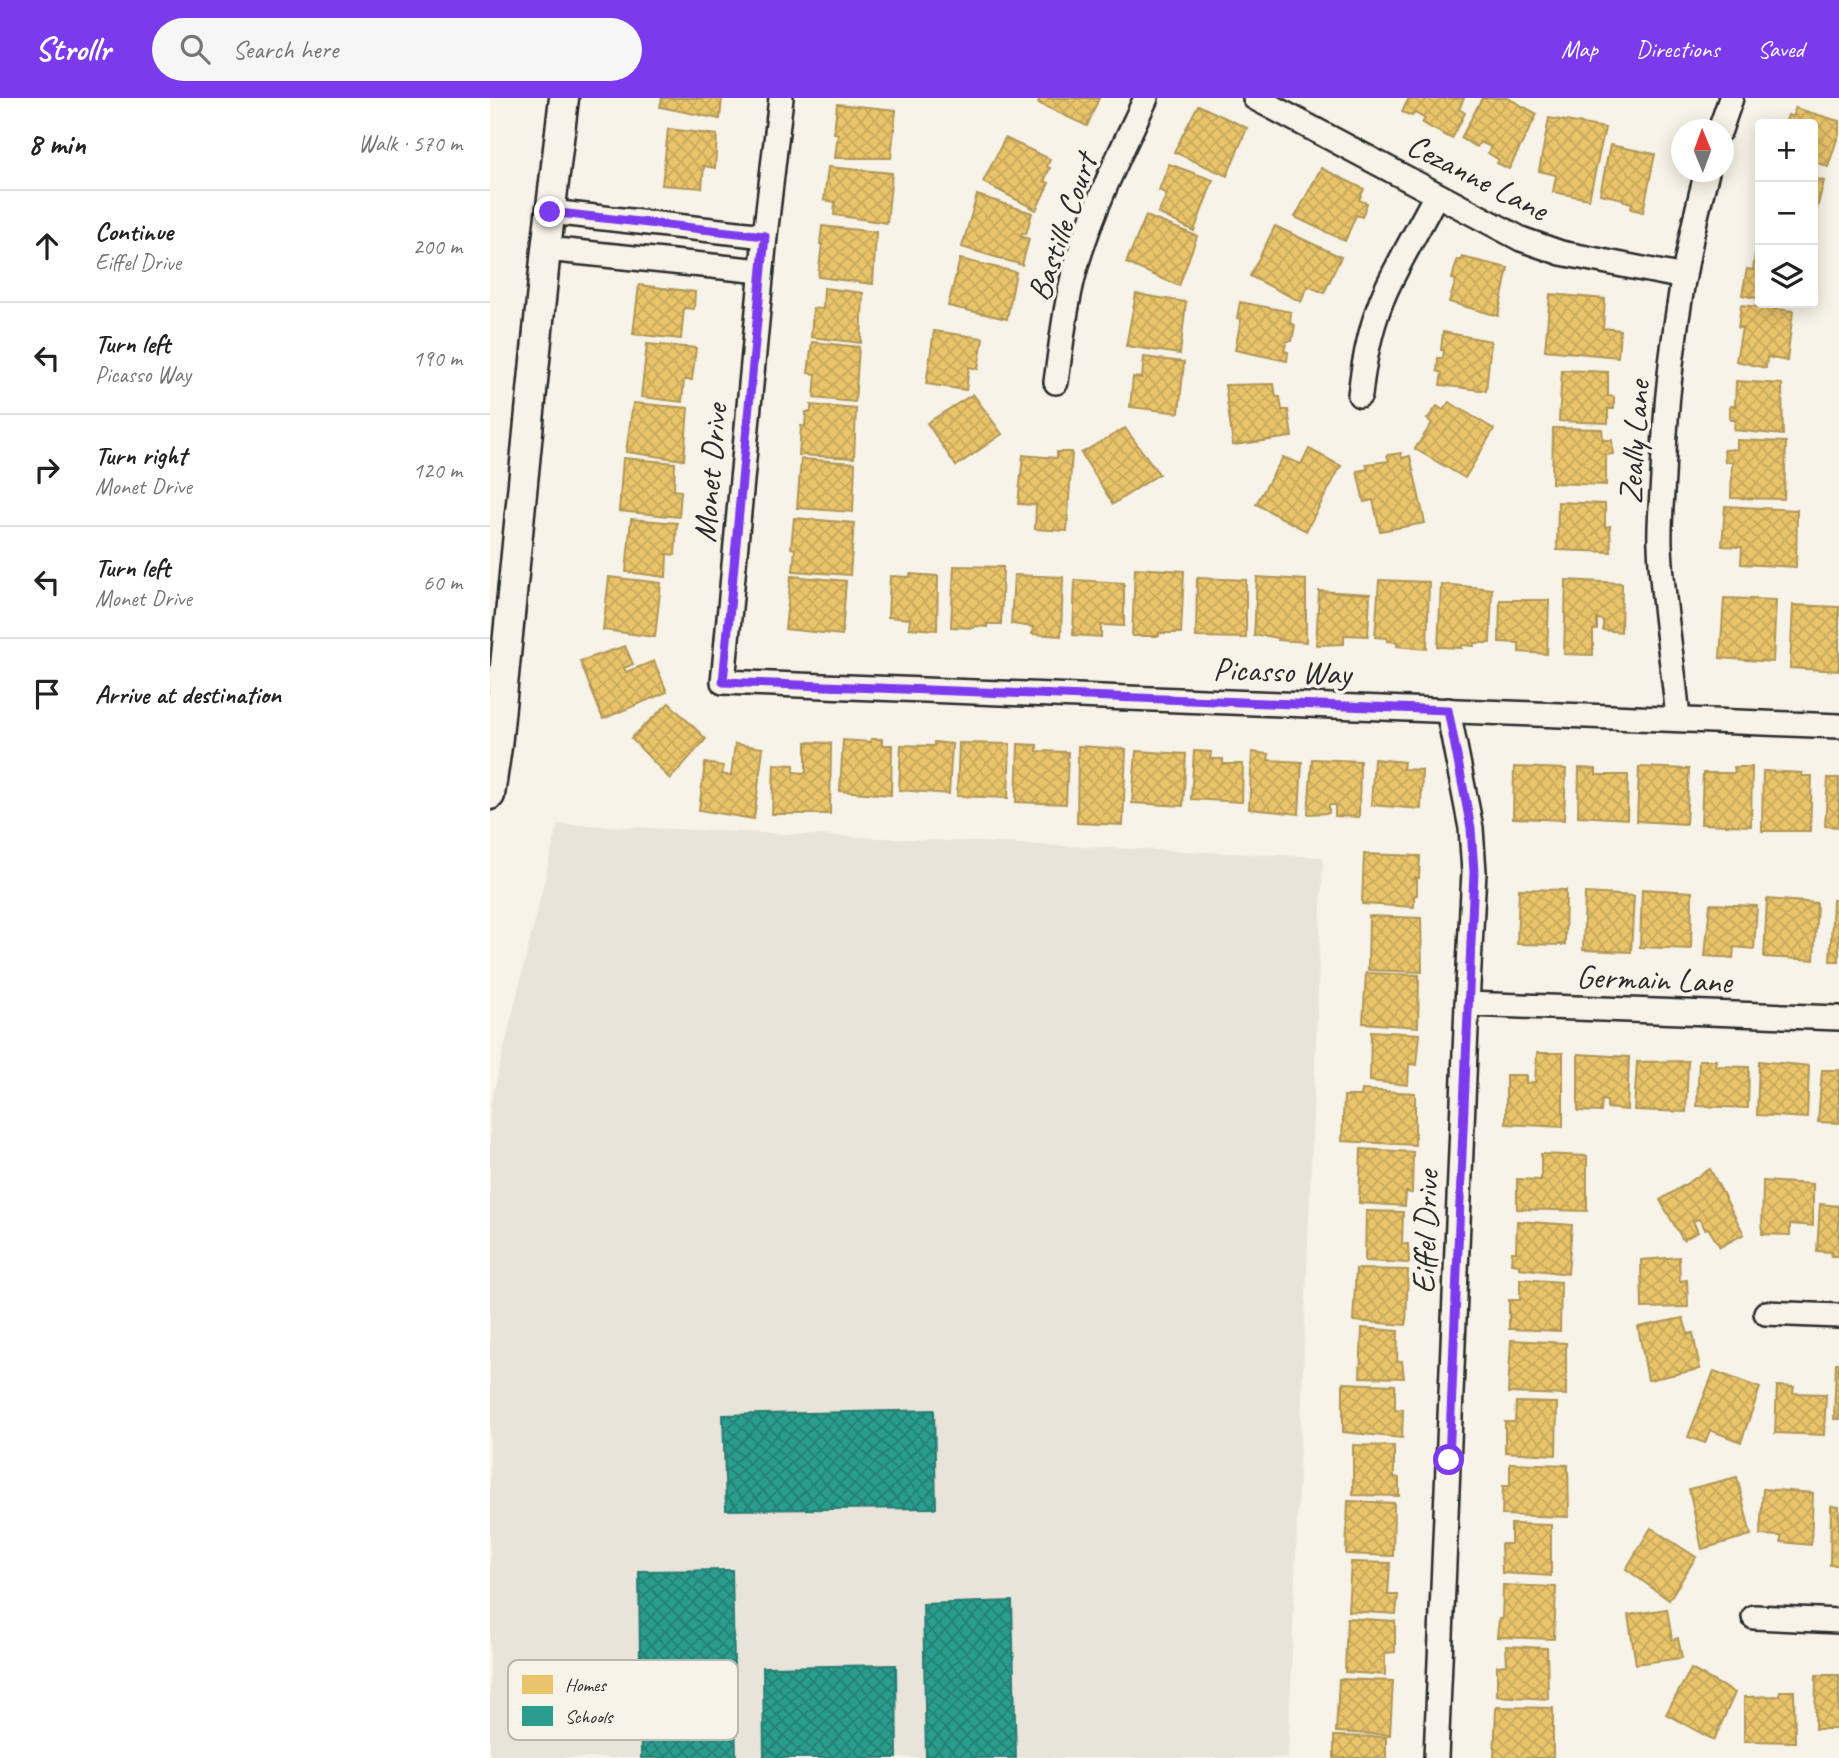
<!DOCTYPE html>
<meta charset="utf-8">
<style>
:root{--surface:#fff;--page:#f6f6f6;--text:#222;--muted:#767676;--line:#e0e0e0;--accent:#7c3aed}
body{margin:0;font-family:Caveat,sans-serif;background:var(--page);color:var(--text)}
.controls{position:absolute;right:21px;top:21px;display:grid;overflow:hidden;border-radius:7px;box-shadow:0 4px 18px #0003}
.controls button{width:63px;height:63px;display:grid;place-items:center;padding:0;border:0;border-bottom:2px solid var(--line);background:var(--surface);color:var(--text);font:35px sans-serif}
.compass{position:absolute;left:1181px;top:21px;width:63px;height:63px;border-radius:50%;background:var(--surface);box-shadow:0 4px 18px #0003;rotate:359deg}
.stop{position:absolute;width:21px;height:21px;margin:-16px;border:5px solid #7c3aed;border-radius:50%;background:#fff}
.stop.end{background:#7c3aed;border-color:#fff;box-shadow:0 2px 7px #0008}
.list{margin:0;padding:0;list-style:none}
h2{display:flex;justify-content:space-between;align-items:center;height:91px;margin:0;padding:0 28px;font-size:30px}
h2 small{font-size:23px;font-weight:400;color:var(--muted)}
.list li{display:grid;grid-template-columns:46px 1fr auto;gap:21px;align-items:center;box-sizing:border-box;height:112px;padding:0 28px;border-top:2px solid var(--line)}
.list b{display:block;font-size:26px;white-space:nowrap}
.list p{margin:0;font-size:23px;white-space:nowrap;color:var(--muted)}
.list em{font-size:23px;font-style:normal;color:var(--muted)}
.icon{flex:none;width:38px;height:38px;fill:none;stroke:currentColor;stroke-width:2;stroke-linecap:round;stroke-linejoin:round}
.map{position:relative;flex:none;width:1349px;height:1660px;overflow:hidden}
header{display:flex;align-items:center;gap:42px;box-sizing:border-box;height:98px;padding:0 35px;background:var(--accent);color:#fff}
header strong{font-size:33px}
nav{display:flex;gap:38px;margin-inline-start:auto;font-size:24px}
.search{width:490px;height:63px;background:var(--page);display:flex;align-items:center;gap:18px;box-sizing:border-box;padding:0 24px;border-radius:38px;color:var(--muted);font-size:26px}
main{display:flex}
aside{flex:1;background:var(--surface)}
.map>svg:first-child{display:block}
.built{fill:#e8e4da}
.homes{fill:url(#homes-cross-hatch);stroke:#b09657;stroke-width:2}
.schools{fill:url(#schools-cross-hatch);stroke:#2a7b71;stroke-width:2}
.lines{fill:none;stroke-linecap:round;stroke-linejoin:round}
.minor-casing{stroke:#2b2b2b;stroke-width:28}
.tertiary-casing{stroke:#2b2b2b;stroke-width:33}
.minor{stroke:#f7f3e8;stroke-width:23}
.tertiary{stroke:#f7f3e8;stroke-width:28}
.route{stroke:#7c3aed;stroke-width:9}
.labels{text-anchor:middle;stroke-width:7;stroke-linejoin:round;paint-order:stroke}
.street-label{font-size:33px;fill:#2b2b2b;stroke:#f7f3e8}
.key{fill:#f7f3e8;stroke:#bab7af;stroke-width:2}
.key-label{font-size:19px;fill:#2b2b2b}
</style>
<header>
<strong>Strollr</strong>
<div class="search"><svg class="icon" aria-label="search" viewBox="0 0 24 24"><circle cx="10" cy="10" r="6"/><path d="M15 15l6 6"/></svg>Search here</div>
<nav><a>Map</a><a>Directions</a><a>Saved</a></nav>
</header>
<main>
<aside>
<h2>8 min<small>Walk · 570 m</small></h2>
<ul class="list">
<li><svg class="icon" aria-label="ahead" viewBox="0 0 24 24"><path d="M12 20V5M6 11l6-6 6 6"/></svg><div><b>Continue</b><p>Eiffel Drive</p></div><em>200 m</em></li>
<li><svg class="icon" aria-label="left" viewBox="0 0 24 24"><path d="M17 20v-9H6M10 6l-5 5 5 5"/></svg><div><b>Turn left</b><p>Picasso Way</p></div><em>190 m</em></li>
<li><svg class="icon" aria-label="right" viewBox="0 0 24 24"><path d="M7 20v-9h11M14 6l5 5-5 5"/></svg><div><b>Turn right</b><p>Monet Drive</p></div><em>120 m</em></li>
<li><svg class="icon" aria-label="left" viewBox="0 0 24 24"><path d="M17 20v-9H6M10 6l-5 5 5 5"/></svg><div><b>Turn left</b><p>Monet Drive</p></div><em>60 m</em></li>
<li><svg class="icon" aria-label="arrive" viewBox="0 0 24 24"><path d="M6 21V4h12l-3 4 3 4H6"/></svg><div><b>Arrive at destination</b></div></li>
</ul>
</aside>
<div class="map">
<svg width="1349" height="1660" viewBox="0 0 1349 1660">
<defs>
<pattern id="homes-cross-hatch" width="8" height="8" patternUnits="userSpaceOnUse" patternTransform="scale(1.75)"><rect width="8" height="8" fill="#e9c46a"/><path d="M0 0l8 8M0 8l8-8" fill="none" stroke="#c8a95c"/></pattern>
<pattern id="schools-cross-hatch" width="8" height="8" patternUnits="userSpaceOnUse" patternTransform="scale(1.75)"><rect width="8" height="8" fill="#2a9d8f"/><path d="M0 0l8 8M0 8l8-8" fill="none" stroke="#248075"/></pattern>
</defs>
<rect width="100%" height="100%" fill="#f7f3e8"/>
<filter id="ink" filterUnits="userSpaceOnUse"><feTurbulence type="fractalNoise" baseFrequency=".0143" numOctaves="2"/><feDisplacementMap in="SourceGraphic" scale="14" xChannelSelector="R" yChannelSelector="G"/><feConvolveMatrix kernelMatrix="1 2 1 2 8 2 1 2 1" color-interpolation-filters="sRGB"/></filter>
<g filter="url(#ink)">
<!-- built -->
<path class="built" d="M68 726 833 759 798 1660H0V1009Z"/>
<!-- homes -->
<g class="homes">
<path d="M172 0H232L230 21 170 9Z"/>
<path d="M550 0H609L597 28 548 5Z"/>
<path d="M919 0H974L969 11 975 15 962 41 932 25 935 21 925 15 922 18 912 14Z"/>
<path d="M992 0H1018L1047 16 1019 71 1007 65 1009 62 998 55 1001 49 990 44 987 49 971 40Z"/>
<path d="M347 6 406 12 401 60H345L348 36 344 35Z"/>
<path d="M708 7 757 30 737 78 684 54Z"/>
<path d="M1305 10 1349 23V35L1338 69 1323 63V26H1295L1298 17 1303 19Z"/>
<path d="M1059 20 1115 30 1099 101 1063 94 1066 77 1049 73Z"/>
<path d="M178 31 227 37 225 70 214 68 212 90 172 87Z"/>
<path d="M515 40 560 61 557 69 560 70 554 83 559 85 546 112 493 84Z"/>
<path d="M1120 47 1165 56 1153 114 1141 111 1142 105 1133 103V101L1110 96Z"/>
<path d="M679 66 723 82 704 133 668 115 677 96 669 92Z"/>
<path d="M338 69 402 75 397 125 344 117 345 104 334 102Z"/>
<path d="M831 70 874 91 869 102 877 105 872 119 866 117 855 143 805 119Z"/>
<path d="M1323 80 1334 83 1323 126Z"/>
<path d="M487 97 542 115 536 136 532 135 530 138 539 141 532 167 472 149Z"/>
<path d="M656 118 707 138 689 188 636 165Z"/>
<path d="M332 128 386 134 383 186 328 179 332 146H330Z"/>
<path d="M785 128 851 159 834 195 818 188 811 204 760 178Z"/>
<path d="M1267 140 1270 141V201L1252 197 1257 171 1263 172Z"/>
<path d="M972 159 1018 170 1008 218 959 204 966 182 962 181 967 162H971Z"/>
<path d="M470 161 526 174 517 221 458 208Z"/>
<path d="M149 187 205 194 204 211 194 210 191 241 143 236Z"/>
<path d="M334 190 373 195 371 245 321 239 323 210 333 211Z"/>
<path d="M646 196 696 204 690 256 636 248Z"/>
<path d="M1060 196 1115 201 1113 230 1130 232 1128 259 1055 252Z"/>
<path d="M750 204 801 214 800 225 805 227 802 243H797L794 253 798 254 797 263 745 252 751 221 747 220Z"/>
<path d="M1251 207 1303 213 1297 263 1277 259 1276 270 1246 263 1252 230H1248Z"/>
<path d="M444 233 493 240 488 271 479 269 476 292 436 286Z"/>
<path d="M953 234 1001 243 996 293 950 287 952 275 947 273 948 260H953L954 252H951Z"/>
<path d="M322 244 369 249 365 304 324 300 326 276 318 275Z"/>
<path d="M157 246 206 250 202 282H194L192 304 151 299Z"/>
<path d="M654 259 694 264 689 315 640 309 643 279 652 280Z"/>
<path d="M1072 272 1118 274V298L1124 299V311H1118V325L1069 323Z"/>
<path d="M1246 283 1292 286 1293 337 1244 332 1245 322H1240V308H1245Z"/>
<path d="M784 286 786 299H790L792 312H798L802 339 743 347 735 287Z"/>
<path d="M483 296 512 336 466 368 437 325Z"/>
<path d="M959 304 1004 331 975 380 925 351 942 325 937 321 947 308 953 312Z"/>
<path d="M143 305 198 310 194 362 136 354Z"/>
<path d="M321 307 366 311 364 360 309 357 311 328H315L316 314H321Z"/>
<path d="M635 330 669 376 623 406 591 355Z"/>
<path d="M1063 330 1112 331 1113 342H1122L1123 356 1116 357V387L1062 385Z"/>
<path d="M1247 342 1296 344 1294 401 1241 400 1242 364H1235L1234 352 1247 351Z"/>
<path d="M819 351 851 368 816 433 766 406 793 359 811 366Z"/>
<path d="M567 354H582L577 433 545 431 546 407 528 406 533 357 567 360Z"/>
<path d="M911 355 912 360 920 358 935 425 890 433 883 402 874 404 867 373 878 371 876 366 899 363 897 357Z"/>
<path d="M133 360 185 365 184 392 191 393 189 419 129 413Z"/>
<path d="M311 361 365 365 363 414 307 410Z"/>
<path d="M1068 404 1115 406V429L1120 428 1121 454 1067 452Z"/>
<path d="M1235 408 1307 412 1306 469 1251 466 1252 449 1232 448Z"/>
<path d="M304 420 364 425 360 477 303 473 305 451 301 450Z"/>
<path d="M141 421 187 425 185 457 177 456 176 479 136 474Z"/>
<path d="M464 468 513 469 511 526H497V529L485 528 484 530 461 529Z"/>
<path d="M645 470 694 473 691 535H669V538H642Z"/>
<path d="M420 476 448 478 447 532 419 530 420 521 398 519 400 478 420 479Z"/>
<path d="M524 477 573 479 571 538 542 536 543 529 521 526Z"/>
<path d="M301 478 356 483 352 537 295 531Z"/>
<path d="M119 479 171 485 165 539 113 532Z"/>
<path d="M767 479 816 482V544L788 542V540L778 538H764Z"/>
<path d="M707 480 756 482V540L706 539Z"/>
<path d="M585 482 634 485V528L611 527V539L583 537Z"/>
<path d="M889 482 939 484 937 551 907 548V544L897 543V540L885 539Z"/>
<path d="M1076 482 1132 485 1131 534 1113 532V522L1107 521V532H1103V557L1074 556Z"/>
<path d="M951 486 1002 491 1000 545H984V548L972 547V550L948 549Z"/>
<path d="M829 493 880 496 878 538 854 537V546L826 547Z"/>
<path d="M1234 500 1286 502 1283 564 1230 560Z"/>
<path d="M1010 502H1059L1057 556 1029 554V545L1009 544Z"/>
<path d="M1303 507 1349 509V573L1300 570Z"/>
<path d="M135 548 143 566 134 570 136 574 164 563 177 594 113 621 90 563Z"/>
<path d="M179 605 216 641 180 681 141 640Z"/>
<path d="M381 641H392V647H402L401 697 350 693 353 642 381 644Z"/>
<path d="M316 644 341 645 340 716H282L284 666 304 667V674L316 675Z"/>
<path d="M444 644 462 646 459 696 409 692 411 647 444 648Z"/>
<path d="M469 645 520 646 518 700 467 698Z"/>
<path d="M245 646 273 650 264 721 209 712 215 665 233 668 232 676 241 678Z"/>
<path d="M528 646 547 647V653L578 654 576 706 526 704Z"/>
<path d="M588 648 636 651 633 727 587 725Z"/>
<path d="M646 653 696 656 693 708 642 705Z"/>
<path d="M704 653 721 654 720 661H733V666H753L752 704 701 701Z"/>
<path d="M762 654 779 656 778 662 812 664 809 716 759 711Z"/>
<path d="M822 661 870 663 869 719 845 718V707H839V715L818 716Z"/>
<path d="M884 661 914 664 913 671 932 672 931 711 881 707Z"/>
<path d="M1024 669 1076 671 1074 722 1023 720Z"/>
<path d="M1149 669 1199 671 1196 726 1147 723Z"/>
<path d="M1244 669H1262L1261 728 1211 726 1213 675H1245Z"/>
<path d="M1089 670 1106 671V677H1138L1137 721 1088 718Z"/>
<path d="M1273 673 1312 675V678H1322L1320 733H1272Z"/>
<path d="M1338 680H1349V729L1335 728Z"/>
<path d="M874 756 930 758 929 780 925 779 924 781H927V797L924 798V809L872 806Z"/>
<path d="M1029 791 1076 792 1075 847 1027 846Z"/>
<path d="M1152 791 1202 794 1201 851 1150 849Z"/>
<path d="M1095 795 1144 798 1141 854 1093 852Z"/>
<path d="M1277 801 1327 805 1324 862 1274 859Z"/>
<path d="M1343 802H1349V863H1340Z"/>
<path d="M1220 806 1267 808 1264 851 1244 849 1243 860 1215 858Z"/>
<path d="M879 818 931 820 932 874 878 872Z"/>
<path d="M876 875 929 877 928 929 873 925Z"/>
<path d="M881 933 930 936 927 967 919 966 918 987 880 983Z"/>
<path d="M1047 955H1073V1029L1016 1026V977H1036V985L1045 984Z"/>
<path d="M1088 956 1139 959 1137 1012 1117 1010V1003L1112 1002 1111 1014 1088 1013Z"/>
<path d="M1209 962H1226L1225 968 1259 969 1258 1010 1207 1008Z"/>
<path d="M1198 963 1196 1014 1144 1012 1147 964Z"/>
<path d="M1269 963 1319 968 1317 1020 1267 1017Z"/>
<path d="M1332 972H1349V1025L1328 1024Z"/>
<path d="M872 992 925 995V1047L852 1043 854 998H871Z"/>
<path d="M871 1051 923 1054 922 1095 916 1094 915 1108 869 1105Z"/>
<path d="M1051 1056 1097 1058V1113L1027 1111V1081L1051 1082Z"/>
<path d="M1220 1071 1254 1136 1230 1149 1218 1130 1215 1131 1209 1121 1203 1123 1208 1134 1193 1142 1170 1102Z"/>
<path d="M1273 1083 1323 1086V1128L1300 1126V1137L1272 1136Z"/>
<path d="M1330 1106 1349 1108V1158H1341L1342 1154 1327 1153Z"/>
<path d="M876 1113 913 1114 912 1146H918L919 1165 875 1163Z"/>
<path d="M1027 1123 1082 1127 1078 1176 1029 1170V1167L1021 1166 1022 1154H1026Z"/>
<path d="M1189 1159 1190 1183 1197 1182 1198 1209 1152 1210 1151 1162Z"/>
<path d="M866 1171 918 1172 916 1227 863 1223Z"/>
<path d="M1030 1181 1071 1184 1070 1233 1019 1231V1202H1030Z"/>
<path d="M1193 1220 1198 1236 1203 1235 1210 1271 1158 1282 1148 1229Z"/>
<path d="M872 1230 908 1233 907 1264 912 1263 914 1280 870 1279Z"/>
<path d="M1021 1242 1076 1245V1297L1018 1295Z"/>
<path d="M1346 1265H1349V1321H1344Z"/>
<path d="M1224 1273 1270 1290 1251 1344 1220 1332 1215 1345 1198 1339Z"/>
<path d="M853 1285 905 1287V1312L913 1311 912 1340 853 1334Z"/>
<path d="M1287 1288 1304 1289 1303 1295 1336 1296 1334 1337 1285 1335Z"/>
<path d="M1026 1304 1067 1305 1066 1357 1015 1354V1324H1025Z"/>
<path d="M863 1347 904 1348V1379L909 1380V1398L863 1397Z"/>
<path d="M1020 1365 1078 1367 1079 1419 1012 1417 1013 1388H1020Z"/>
<path d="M1247 1379 1261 1437 1212 1451 1199 1391Z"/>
<path d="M1273 1391 1323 1395 1321 1447 1291 1444V1438L1270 1437Z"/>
<path d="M858 1403 904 1405 903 1458 856 1456Z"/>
<path d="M1341 1408 1349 1409V1467H1340Z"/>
<path d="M1021 1426 1061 1427V1478L1012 1475 1011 1446H1021Z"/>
<path d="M1161 1430 1206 1459 1179 1502 1136 1471Z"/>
<path d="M861 1464 900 1465 898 1497H908L906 1516 858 1513Z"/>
<path d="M1013 1487 1066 1489 1064 1541 1007 1539 1009 1521H1012Z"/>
<path d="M1177 1511 1182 1542 1188 1540 1192 1560 1146 1566 1138 1517Z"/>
<path d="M857 1520 905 1523V1554L895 1555V1577L855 1574Z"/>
<path d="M1016 1548 1057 1550 1058 1601 1007 1598V1568L1017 1567Z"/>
<path d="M1201 1571 1245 1595 1224 1642 1176 1616Z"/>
<path d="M1326 1577H1349V1631H1325Z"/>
<path d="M849 1581 903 1583 900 1637 846 1634Z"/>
<path d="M1290 1593H1304L1305 1644 1254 1643V1599L1289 1598Z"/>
<path d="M1006 1609 1063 1610V1660H1004Z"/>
<path d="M844 1638 896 1639V1660H844Z"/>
</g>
<!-- schools -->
<g class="schools">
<path d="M444 1312 446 1410 236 1412 233 1317Z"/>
<path d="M242 1472 246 1660H151L149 1473Z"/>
<path d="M522 1503 526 1660H436L433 1506Z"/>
<path d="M406 1567 407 1660H274L273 1569Z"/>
</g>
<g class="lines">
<!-- minor casing -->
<g class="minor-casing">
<g id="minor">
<path d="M291 0 275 138 233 584 1349 628"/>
<path d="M765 0 1031 141 1071 155 1194 179"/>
<path d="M1230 32 1241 0"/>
<path d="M60 114 275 138"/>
<path d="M56 151 271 173"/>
<path d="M566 284C572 242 576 199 589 158 606 103 632 52 656 0"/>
<path d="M870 297C874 261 881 225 896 192 911 160 930 128 946 97"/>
<path d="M1188 621C1183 563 1172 505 1170 447 1169 424 1172 401 1173 378 1176 278 1191 170 1217 74"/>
<path d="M977 906 1349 920"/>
<path d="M1276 1215 1349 1218"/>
<path d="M1264 1519 1349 1523"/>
<path d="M946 1660 977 906 984 774 981 730 958 612"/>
</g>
</g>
<!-- tertiary casing -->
<g class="tertiary-casing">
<path id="tertiary" d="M0 697 7 649 56 151 74 0"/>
</g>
<!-- minor -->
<use href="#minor" class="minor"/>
<!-- tertiary -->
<use href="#tertiary" class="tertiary"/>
</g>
</g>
<g class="lines" filter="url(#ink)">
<!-- route -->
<path class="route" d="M60 114 275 138 233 584 958 612 981 730 984 774 959 1362"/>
</g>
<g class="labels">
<!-- street labels -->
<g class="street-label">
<text transform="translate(988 78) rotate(27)" y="12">Cezanne Lane</text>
<text transform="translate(571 129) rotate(-71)" y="12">Bastille Court</text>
<text transform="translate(1143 344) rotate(-86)" y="12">Zeally Lane</text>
<text transform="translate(219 375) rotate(-85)" y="12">Monet Drive</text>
<text transform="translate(792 572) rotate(2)" y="12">Picasso Way</text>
<text transform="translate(1164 880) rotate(2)" y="12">Germain Lane</text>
<text transform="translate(934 1134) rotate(-88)" y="12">Eiffel Drive</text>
</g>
</g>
<!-- legend -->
<rect x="18" y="1562" width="230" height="80" rx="10" class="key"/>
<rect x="32" y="1577" width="31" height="19" fill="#e9c46a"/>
<rect x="32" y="1608" width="31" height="20" fill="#2a9d8f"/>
<g class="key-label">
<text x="75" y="1593">Homes</text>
<text x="75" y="1625">Schools</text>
</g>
</svg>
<div class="controls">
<button>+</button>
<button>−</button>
<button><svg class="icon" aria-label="layers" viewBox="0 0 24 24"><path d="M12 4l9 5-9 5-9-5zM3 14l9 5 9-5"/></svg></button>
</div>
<svg class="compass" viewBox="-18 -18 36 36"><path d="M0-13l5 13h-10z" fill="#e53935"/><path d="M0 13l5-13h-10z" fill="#767676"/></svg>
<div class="stop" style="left:959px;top:1362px"></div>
<div class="stop end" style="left:60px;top:114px"></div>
</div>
</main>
